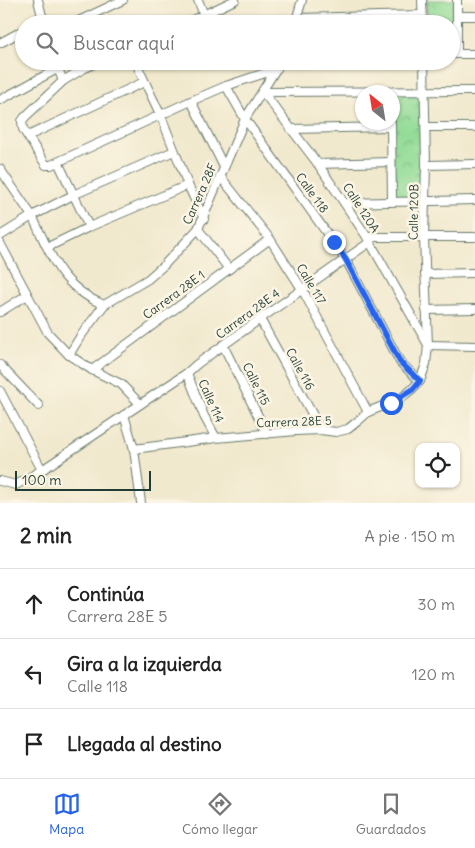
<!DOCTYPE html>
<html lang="es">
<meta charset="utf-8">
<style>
:root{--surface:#fff;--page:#f2f2f2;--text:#222;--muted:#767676;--line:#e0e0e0;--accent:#2563eb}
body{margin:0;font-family:Delius,sans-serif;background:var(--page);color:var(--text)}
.controls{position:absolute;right:15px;bottom:15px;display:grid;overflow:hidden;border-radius:10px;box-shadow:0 1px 4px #0004}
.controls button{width:45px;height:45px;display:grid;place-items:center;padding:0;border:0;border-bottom:1px solid var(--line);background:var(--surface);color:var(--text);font:25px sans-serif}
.compass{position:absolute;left:355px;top:85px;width:45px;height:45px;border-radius:50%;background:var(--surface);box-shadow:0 1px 4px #0004;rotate:330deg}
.scale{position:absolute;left:15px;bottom:12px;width:136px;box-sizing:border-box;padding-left:5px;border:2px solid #1f3d34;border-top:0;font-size:14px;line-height:18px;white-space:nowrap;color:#1f3d34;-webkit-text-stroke:4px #fcf5e5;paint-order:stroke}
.stop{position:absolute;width:15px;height:15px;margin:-11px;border:4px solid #2563eb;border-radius:50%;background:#fff}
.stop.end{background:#2563eb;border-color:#fff;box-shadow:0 1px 5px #0008}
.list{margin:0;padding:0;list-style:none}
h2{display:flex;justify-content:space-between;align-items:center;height:65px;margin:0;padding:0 20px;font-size:21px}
h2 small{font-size:16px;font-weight:400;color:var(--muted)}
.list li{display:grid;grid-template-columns:32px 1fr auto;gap:15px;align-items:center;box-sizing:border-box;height:70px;padding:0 20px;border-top:1px solid var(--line)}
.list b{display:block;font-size:19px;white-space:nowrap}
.list p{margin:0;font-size:16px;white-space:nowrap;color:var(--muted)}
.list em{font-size:16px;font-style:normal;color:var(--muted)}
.icon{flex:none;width:28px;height:28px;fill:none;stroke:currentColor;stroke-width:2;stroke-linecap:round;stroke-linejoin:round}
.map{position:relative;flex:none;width:475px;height:503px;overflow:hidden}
.search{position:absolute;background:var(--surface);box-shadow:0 1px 4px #0004;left:15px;right:15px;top:15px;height:55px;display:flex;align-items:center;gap:12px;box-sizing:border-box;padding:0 18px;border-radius:28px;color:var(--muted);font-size:19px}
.sheet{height:275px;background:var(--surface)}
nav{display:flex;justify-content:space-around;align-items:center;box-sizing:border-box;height:70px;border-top:1px solid var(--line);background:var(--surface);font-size:14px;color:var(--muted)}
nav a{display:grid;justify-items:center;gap:2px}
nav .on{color:var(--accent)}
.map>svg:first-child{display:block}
.park{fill:url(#park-crowns);stroke:#598c66}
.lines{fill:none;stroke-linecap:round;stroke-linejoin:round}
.minor-casing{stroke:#68796a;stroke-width:10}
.minor{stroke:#fff;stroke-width:8}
.route{stroke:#2563eb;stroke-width:6}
.labels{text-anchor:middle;stroke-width:5;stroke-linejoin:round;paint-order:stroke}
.street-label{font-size:12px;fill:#1f3d34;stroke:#fcf5e5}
</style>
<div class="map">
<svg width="475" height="503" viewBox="0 0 475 503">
<defs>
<pattern id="park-crowns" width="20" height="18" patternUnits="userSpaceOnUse" patternTransform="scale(1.25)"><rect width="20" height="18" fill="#93dc97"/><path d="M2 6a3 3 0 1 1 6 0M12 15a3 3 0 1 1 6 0" fill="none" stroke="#77b47c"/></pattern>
</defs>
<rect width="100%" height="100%" fill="#fcf5e5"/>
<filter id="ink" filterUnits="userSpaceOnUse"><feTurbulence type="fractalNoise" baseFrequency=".02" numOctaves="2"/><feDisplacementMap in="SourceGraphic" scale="10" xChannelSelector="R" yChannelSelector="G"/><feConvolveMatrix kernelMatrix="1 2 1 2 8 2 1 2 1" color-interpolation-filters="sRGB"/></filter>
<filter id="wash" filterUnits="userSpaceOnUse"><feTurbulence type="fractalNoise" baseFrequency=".0096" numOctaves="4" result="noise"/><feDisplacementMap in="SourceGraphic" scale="20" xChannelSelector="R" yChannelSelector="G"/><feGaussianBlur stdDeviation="1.12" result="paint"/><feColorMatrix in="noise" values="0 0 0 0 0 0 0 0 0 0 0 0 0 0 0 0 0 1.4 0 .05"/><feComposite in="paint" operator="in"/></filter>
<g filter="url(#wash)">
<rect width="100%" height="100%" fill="#f1e9ce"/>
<!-- park -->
<g class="park">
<path d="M427 0H455V52H451V24H427Z"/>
<path d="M393 90 419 94 421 197H393Z"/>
</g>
</g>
<g filter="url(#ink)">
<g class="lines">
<!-- minor casing -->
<g class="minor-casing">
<g id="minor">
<path d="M38 0 44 24"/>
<path d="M198 0 204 15"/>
<path d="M422 0 423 24"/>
<path d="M457 16H475"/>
<path d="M297 18 422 15"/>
<path d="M72 24 123 0"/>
<path d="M184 24 235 0"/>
<path d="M295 24 302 0"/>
<path d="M0 43 24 30"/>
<path d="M451 54H475"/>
<path d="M457 54V0"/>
<path d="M55 61 63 81"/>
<path d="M100 61 81 70 63 81 25 117 22 121 23 129 46 165H51L191 101 226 86 277 69"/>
<path d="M135 61 161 116 188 185 204 219"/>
<path d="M226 86 245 119 346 260 400 362 420 381"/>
<path d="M263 92 318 164 367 237 427 343"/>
<path d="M263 92 475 91"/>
<path d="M0 100 57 69"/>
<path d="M191 101 224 167"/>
<path d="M391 123 392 201"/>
<path d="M426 127H475"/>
<path d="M291 129 391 127"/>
<path d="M28 136 144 82"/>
<path d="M58 162 89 227"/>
<path d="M318 164 391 162"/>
<path d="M426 165 475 164"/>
<path d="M0 169 32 216 0 236"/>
<path d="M220 176 270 239 302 289 368 412"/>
<path d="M345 203 475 200"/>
<path d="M198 229 229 269"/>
<path d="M367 237H475"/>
<path d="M0 243 48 333 69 355 92 370 121 384 140 404"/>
<path d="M48 247 89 227 188 185"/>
<path d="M425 274 475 273"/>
<path d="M104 305C59 286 52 256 32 216L73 195 174 151"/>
<path d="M426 310 475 309"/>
<path d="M0 312 27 295"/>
<path d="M260 319 321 430"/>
<path d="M223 345 267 434"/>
<path d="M428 345 475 346"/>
<path d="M69 355 80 337 104 305 148 279 164 265 198 229 245 119 281 61"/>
<path d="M0 365 39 406"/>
<path d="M92 370 270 239"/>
<path d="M187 373 204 416 216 438"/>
<path d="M0 391 42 470"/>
<path d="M124 415 134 449 141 503"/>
<path d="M134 449 216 438 296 431 321 430 336 432 348 429 358 421 368 412 400 399 411 390 420 381 426 364 428 345 424 237 426 165 424 61"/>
<path d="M0 481 16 485 42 470 187 373 197 364 260 319 370 242"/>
</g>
</g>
<!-- minor -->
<use href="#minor" class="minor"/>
</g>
</g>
<g class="lines" filter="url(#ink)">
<!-- route -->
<path class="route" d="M334 242 346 260 400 362 420 381 412 390 391 403"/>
</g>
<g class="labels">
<!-- street labels -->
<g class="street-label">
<text transform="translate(312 193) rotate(54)" y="4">Calle 118</text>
<text transform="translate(200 194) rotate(-66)" y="4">Carrera 28F</text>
<text transform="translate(361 208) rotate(57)" y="4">Calle 120A</text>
<text transform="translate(414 212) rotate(-89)" y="4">Calle 120B</text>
<text transform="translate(311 284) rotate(59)" y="4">Calle 117</text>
<text transform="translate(174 295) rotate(-36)" y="4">Carrera 28E 1</text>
<text transform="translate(248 314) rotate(-36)" y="4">Carrera 28E 4</text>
<text transform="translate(300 369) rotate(61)" y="4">Calle 116</text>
<text transform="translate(256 384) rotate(64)" y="4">Calle 115</text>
<text transform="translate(211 401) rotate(66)" y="4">Calle 114</text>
<text transform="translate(294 422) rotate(-2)" y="4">Carrera 28E 5</text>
</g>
</g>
</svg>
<div class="controls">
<button><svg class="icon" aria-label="locate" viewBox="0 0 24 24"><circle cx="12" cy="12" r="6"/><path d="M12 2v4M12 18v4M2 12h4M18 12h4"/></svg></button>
</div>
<svg class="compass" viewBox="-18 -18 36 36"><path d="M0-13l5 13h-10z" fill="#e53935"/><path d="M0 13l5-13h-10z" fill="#767676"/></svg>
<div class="scale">100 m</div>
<div class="stop" style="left:391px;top:403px"></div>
<div class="stop end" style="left:334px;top:242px"></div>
<div class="search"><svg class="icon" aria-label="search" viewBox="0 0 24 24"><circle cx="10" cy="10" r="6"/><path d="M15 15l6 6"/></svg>Buscar aquí</div>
</div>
<section class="sheet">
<h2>2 min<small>A pie · 150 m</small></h2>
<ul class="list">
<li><svg class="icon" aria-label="ahead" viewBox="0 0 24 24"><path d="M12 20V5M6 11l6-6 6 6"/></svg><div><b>Continúa</b><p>Carrera 28E 5</p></div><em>30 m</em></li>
<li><svg class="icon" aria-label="left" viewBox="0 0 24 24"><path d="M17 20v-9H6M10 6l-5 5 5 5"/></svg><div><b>Gira a la izquierda</b><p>Calle 118</p></div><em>120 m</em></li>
<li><svg class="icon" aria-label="arrive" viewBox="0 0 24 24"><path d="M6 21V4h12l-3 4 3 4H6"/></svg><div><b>Llegada al destino</b></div></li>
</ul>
</section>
<nav>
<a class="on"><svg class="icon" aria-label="map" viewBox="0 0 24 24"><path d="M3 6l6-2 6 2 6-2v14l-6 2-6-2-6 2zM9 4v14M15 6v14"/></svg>Mapa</a>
<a><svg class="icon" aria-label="directions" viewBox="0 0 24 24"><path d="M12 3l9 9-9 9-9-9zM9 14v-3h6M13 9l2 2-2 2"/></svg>Cómo llegar</a>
<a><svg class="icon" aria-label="saved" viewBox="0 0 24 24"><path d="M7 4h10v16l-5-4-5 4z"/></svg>Guardados</a>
</nav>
